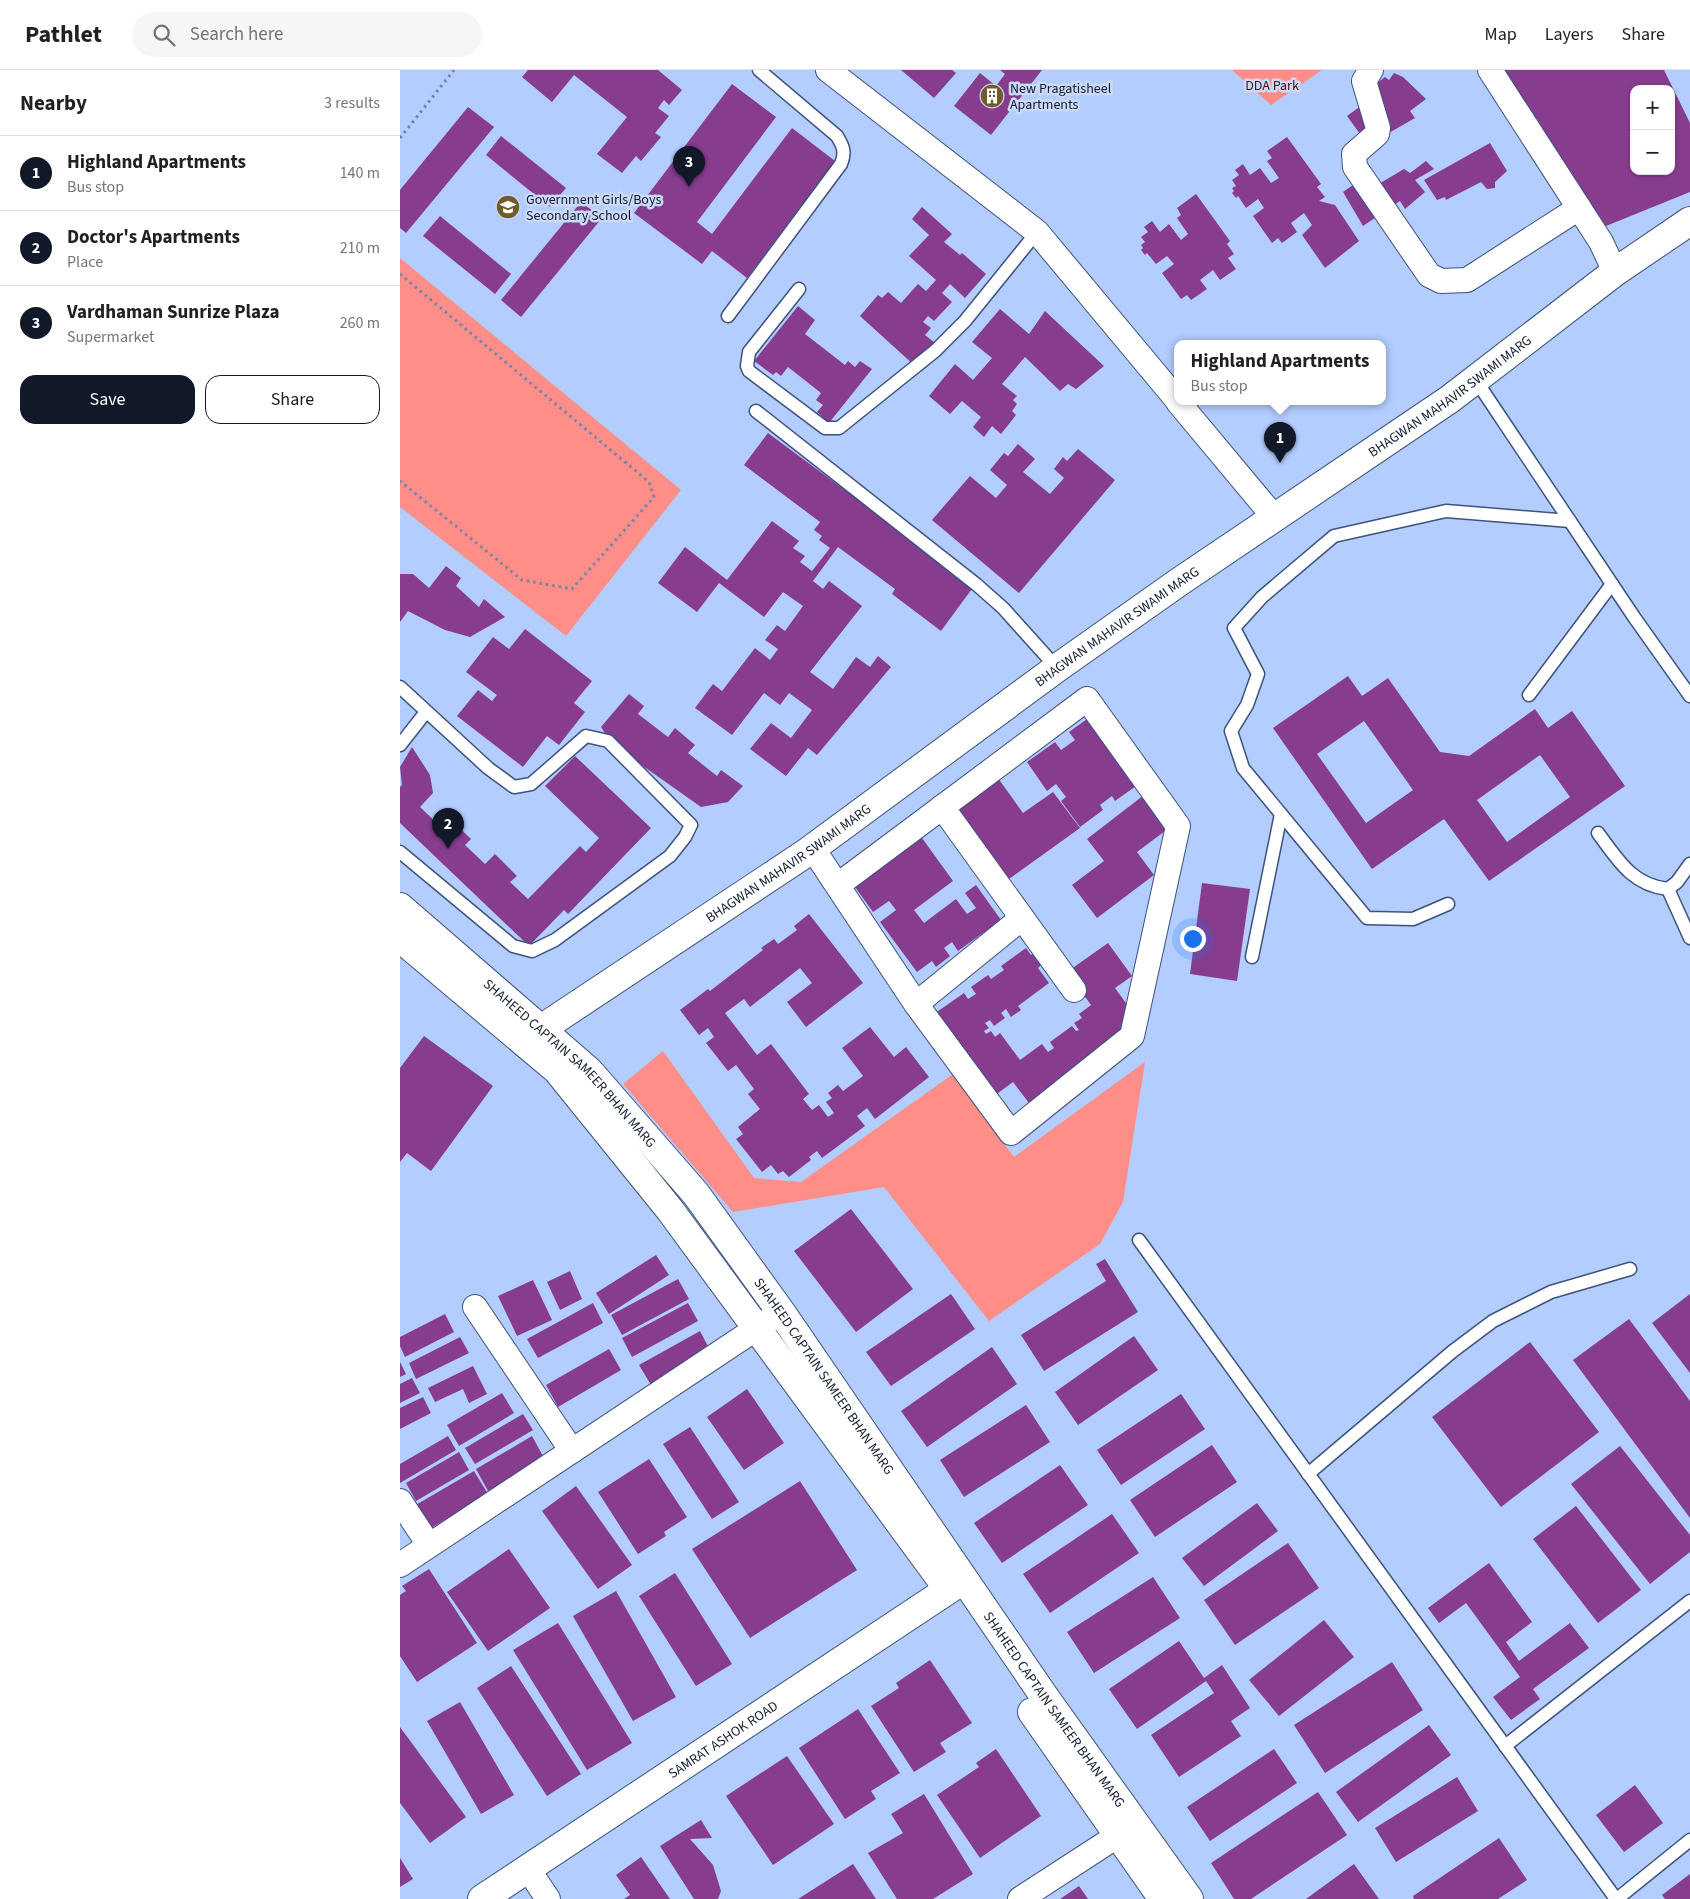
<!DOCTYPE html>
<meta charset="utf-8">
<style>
:root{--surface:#fff;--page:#f6f6f6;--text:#202124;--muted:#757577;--line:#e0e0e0;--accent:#111827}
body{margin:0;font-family:"Source Sans 3",sans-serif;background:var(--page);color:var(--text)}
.controls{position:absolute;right:15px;top:15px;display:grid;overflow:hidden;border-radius:10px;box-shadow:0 1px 4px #0004}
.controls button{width:45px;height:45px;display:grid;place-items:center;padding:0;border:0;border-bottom:1px solid var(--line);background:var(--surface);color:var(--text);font:25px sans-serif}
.you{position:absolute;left:792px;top:868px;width:18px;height:18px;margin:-12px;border:4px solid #fff;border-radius:50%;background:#1a73e8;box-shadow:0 0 0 8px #1a73e833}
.badge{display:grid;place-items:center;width:32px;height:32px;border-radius:50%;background:var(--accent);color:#fff;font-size:16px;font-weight:700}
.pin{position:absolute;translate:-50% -41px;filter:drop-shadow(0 1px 2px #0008)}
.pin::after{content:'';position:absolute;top:26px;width:18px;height:15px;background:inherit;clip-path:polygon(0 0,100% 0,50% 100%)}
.popup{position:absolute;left:774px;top:270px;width:212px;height:65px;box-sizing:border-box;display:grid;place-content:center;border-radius:10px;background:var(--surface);filter:drop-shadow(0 1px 4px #0005);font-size:16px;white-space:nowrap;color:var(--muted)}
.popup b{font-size:19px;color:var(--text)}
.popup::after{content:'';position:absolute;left:50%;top:100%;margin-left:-10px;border:10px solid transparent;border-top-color:var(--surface)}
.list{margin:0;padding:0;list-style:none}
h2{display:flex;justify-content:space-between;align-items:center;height:65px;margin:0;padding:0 20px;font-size:21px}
h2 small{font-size:16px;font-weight:400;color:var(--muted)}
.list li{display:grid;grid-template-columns:32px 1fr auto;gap:15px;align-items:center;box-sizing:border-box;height:75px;padding:0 20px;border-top:1px solid var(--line)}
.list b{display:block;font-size:19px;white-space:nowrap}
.list p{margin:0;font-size:16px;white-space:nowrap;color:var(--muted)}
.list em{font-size:16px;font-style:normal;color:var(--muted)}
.actions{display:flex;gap:10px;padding:15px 20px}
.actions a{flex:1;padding:11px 0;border:1px solid var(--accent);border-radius:15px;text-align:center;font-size:18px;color:var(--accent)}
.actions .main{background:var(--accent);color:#fff}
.icon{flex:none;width:28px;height:28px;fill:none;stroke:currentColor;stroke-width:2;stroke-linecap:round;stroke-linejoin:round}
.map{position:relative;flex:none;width:1290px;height:1829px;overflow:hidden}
header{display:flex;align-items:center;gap:30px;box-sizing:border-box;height:70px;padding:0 25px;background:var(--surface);border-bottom:1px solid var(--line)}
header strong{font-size:24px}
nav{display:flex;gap:28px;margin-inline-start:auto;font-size:18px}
.search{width:350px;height:45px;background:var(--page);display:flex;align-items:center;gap:12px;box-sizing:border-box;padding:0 18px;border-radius:28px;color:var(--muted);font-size:19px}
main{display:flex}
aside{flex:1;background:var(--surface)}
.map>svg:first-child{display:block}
.green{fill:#ff8e88}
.building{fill:#873c8e;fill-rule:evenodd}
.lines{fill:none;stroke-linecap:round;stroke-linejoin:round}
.lane-casing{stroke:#3d527c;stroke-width:15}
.street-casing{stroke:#3d527c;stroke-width:26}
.secondary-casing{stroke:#3d527c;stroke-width:30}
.path{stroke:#7285a9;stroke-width:3;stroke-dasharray:2.5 4;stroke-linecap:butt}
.lane{stroke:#fff;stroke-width:12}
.street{stroke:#fff;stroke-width:24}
.secondary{stroke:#fff;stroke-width:28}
.labels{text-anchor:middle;stroke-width:5;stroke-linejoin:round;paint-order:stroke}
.park-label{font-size:14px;fill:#55090f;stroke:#cadaf8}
.poi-label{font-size:14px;fill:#141d2e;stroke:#cadaf8;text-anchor:start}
.street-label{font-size:14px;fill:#141d2e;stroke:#cadaf8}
</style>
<header>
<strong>Pathlet</strong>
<div class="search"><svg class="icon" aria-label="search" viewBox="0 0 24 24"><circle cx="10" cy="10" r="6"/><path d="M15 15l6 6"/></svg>Search here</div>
<nav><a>Map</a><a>Layers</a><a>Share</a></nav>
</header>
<main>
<aside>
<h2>Nearby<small>3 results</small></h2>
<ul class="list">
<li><span class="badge">1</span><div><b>Highland Apartments</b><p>Bus stop</p></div><em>140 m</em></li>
<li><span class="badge">2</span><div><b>Doctor's Apartments</b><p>Place</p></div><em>210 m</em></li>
<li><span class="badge">3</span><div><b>Vardhaman Sunrize Plaza</b><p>Supermarket</p></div><em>260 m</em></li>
</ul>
<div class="actions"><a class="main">Save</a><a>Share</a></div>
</aside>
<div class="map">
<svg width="1290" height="1829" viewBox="0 0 1290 1829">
<rect width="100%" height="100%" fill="#b3cdfe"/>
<!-- green -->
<g class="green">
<path d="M832 0H922L871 35Z"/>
<path d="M0 188 281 420 166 566 0 437Z"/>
<path d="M263 981 354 1108 401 1112 553 1004 614 1087 745 992 723 1132 700 1174 589 1251 484 1117 333 1142 223 1014Z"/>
</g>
<!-- building -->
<g class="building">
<path d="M128 0H258L282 20 269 35 264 30 258 38 269 46 255 63 261 67 241 91 236 86 222 103 197 84 227 47 174 5 152 32 122 7Z"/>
<path d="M501 0H552L556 3 534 28Z"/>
<path d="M600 0H642L591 65 554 36 580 3 596 16 605 4Z"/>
<path d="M1097 0H1264L1290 53V122L1206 156ZM1234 19H1271V101H1234Z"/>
<path d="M994 3 1003 7 1026 29 1010 41 1015 48 968 75 947 46 980 22 977 13 985 7 989 10Z"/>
<path d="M332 14 376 47 297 152 312 164 392 58 435 91 347 208 312 181 302 194 234 143Z"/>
<path d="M68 37 94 57 6 163 0 158V120Z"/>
<path d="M101 66 166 118 150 137 86 85Z"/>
<path d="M887 67 921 114 917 117 925 127 919 131 935 135 959 171 925 198 902 165 912 155 904 143 891 153 897 162 882 173 878 168 872 173 853 146 864 138 858 129 846 138 838 126 836 128 832 123 834 121 832 118 836 116 832 110 839 105 835 100 843 94 850 105 860 98 871 113 879 108 867 91 872 88 867 81Z"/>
<path d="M1090 73 1107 101 1095 112V118L1087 119 1081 112 1046 130 1045 127 1037 130 1024 110Z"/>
<path d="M1026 91 1034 99 1015 110 1025 122 1005 139 1000 131 963 156 943 122 956 113 967 121 1004 99 1010 103Z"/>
<path d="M796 124 830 171 827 174 834 184 828 188 836 199 820 210 813 200 800 210 807 219 791 230 787 225 781 229 762 203 774 194 767 186 756 194 747 183 745 185 741 180 743 178 741 175 745 172 741 167 748 162 744 157 752 151 760 162 769 154 781 170 788 164 777 148 781 145 777 138Z"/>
<path d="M181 132 202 148 121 247 101 230Z"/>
<path d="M522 137 552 164 544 172 560 185 562 183 586 204 565 228 550 214 542 223 552 232 534 251 528 246 523 252 531 258 525 265 535 273 514 295 460 246 478 225 482 228 488 222 501 233 518 214 526 221 536 210 509 186 529 165 512 149Z"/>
<path d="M40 146 111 204 95 224 23 166Z"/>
<path d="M398 236 415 250 405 264 445 295 448 291 455 297 460 291 472 299 429 353 417 342 423 335 416 330 421 323 388 297 381 306 376 302 373 305 354 291Z"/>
<path d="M600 239 629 264 645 241 704 296 676 319 668 314 660 321 625 287 602 314 617 326 613 330 617 334 612 341 616 345 601 364 592 356 584 367 573 357 581 347 562 331 550 344 529 326 555 294 573 310 592 288 572 272Z"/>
<path d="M368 363 574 516 541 561 492 524 495 519 438 477 413 511 423 519 429 511 462 536 410 602 433 619 456 587 470 597 478 586 491 597 417 685 408 678 386 706 350 679 371 653 391 668 412 640 389 623 380 635 364 623 332 665 295 638 313 614 322 621 355 578 370 590 378 579 365 570 377 555 385 561 403 536 383 522 364 547 319 513 297 542 258 513 285 477 327 510 372 451 399 471 393 478 405 486 400 492 412 501 430 478 419 470 422 466 414 460 420 452 344 395Z"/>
<path d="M618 374 635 389 623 402 650 424 664 408 654 399 663 387 667 391 678 379 715 410 619 523 532 450 570 406 596 428 607 415 590 400 604 383 608 386Z"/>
<path d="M46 496 61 508 56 516 79 537 84 529 105 547 70 567 45 560 8 541 0 552V504H13L29 518Z"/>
<path d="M125 559 192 611 174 633 185 642 159 675 147 666 123 697 57 646 78 620 92 631 97 625 66 602 93 567 109 579Z"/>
<path d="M948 606 962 626 988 608 1040 682 1069 686 1135 639 1148 658 1172 641 1225 716 1089 811 1044 749 972 799 873 658ZM964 651 1013 720 966 753 917 684ZM1140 685 1170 727 1107 772 1077 730Z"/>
<path d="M229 624 244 636 238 644 268 667 275 658 295 675 288 683 317 706 321 700 343 716 328 732 301 737 243 696 207 666 201 657Z"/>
<path d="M694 644 743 711 715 731 712 726 700 735 703 740 680 757 661 731 666 727 656 714 647 721 627 692 655 672 661 680 675 670 669 662Z"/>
<path d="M12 677 30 705 33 723 20 737 40 756 48 747 71 769 65 775 85 794 95 784 117 806 110 812 128 829 180 776 186 782 199 768 145 716 175 686 251 758 168 844 164 840 129 876 0 753V717L2 715 0 697Z"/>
<path d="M598 708 623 743 653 722 680 758 602 814 550 743Z"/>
<path d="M744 725 769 758 737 782 754 805 697 848 672 815 704 791 687 769Z"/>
<path d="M522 768 553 811 514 840 524 853 556 829 567 844 576 838 565 823 576 815 601 850 558 881 552 872 544 878 550 886 536 897 532 891 517 902 480 852 496 840 489 831 473 842 455 817Z"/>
<path d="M802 813 850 819 837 911 790 904Z"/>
<path d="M409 844 463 913 406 957 387 932 412 913 400 898 350 937 344 929 325 943 357 985 371 974 409 1024 403 1029 412 1040 419 1035 428 1047 434 1043 426 1032 432 1028 428 1023 438 1015 443 1021 463 1006 442 978 470 957 494 987 506 977 529 1007 475 1049 467 1038 457 1046 465 1056 422 1088 417 1081 409 1087 411 1090 389 1107 383 1101 378 1104 371 1095 362 1102 336 1069 343 1064 338 1057 360 1039 348 1024 354 1019 336 995 328 1001 306 973 314 967 308 958 299 965 280 940 308 919 310 921 363 880 361 878 374 869 378 874 397 860 394 856Z"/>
<path d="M708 873 732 906 715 918 731 940 724 945 731 954 632 1037 613 1012 590 1029 531 946 564 923 568 929 576 924 571 917 588 905 591 909 604 900 601 896 626 878 631 885 641 877 649 888 638 898 649 913 618 936 621 940 611 947 606 939 601 943 605 948 594 956 590 950 585 953 589 958 584 961 586 964 591 961 595 967 600 963 620 990 642 974 648 982 654 978 650 972 672 956 676 961 679 960 674 953 682 948 679 944 691 935 667 902Z"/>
<path d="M24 966 93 1016 31 1101 7 1083 0 1092V998Z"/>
<path d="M451 1139 513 1219 456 1262 394 1181Z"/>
<path d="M256 1185 269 1205 209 1244 196 1223Z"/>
<path d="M705 1189 738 1242 644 1301 621 1265 706 1211 696 1194Z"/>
<path d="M170 1201 182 1229 160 1240 147 1212Z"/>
<path d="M278 1209 289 1229 222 1265 211 1245Z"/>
<path d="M133 1210 152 1250 117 1266 98 1226Z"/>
<path d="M551 1224 575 1259 491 1316 466 1282Z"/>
<path d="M1290 1224V1303L1252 1253Z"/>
<path d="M193 1233 203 1253 138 1288 127 1269Z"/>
<path d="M288 1233 298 1251 232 1287 222 1268Z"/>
<path d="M45 1244 54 1262 5 1287 0 1276V1267Z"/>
<path d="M1229 1249 1290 1331V1448L1173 1290Z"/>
<path d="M300 1261 311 1282 251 1315 239 1295Z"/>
<path d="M734 1266 758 1300 678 1355 655 1322Z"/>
<path d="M60 1267 69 1283 16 1309 9 1293Z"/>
<path d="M1130 1272 1199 1362 1101 1437 1032 1347Z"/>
<path d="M592 1277 617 1314 527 1377 501 1341Z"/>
<path d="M209 1279 221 1300 158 1337 146 1315Z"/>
<path d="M0 1292 6 1304 0 1307Z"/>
<path d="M73 1296 87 1324 69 1333 63 1319 35 1332 28 1318Z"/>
<path d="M12 1308 20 1323 0 1333V1314Z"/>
<path d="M347 1319 384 1373 344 1400 307 1347Z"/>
<path d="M102 1323 114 1343 59 1376 47 1355Z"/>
<path d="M781 1324 805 1359 721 1415 697 1380Z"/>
<path d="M23 1327 31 1343 0 1359V1338Z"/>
<path d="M626 1335 650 1372 564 1427 540 1390Z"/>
<path d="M123 1344 133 1360 75 1394 65 1378Z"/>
<path d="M290 1357 339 1432 312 1449 263 1374Z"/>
<path d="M48 1366 56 1380 0 1413V1394Z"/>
<path d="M132 1366 144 1388 88 1421 76 1399Z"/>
<path d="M812 1375 837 1412 755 1467 730 1430Z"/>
<path d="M1220 1376 1290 1465V1482L1250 1514 1171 1414Z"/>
<path d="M59 1382 69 1400 16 1431 6 1413Z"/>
<path d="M249 1389 287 1447 264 1462 266 1466 238 1484 198 1422Z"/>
<path d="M660 1395 688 1435 602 1493 574 1453Z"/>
<path d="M74 1401 88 1424 28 1460 14 1436Z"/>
<path d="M400 1411 457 1500 350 1568 292 1479Z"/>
<path d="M176 1416 232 1495 198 1519 142 1441Z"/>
<path d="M857 1433 878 1461 804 1516 782 1488Z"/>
<path d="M1176 1436 1241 1520 1198 1553 1133 1469Z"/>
<path d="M712 1444 739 1483 650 1543 623 1504Z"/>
<path d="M888 1473 919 1518 835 1575 804 1530Z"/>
<path d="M109 1479 150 1538 88 1581 47 1522Z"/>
<path d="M1089 1493 1132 1552 1106 1572 1119 1591 1170 1553 1189 1578 1133 1619 1140 1629 1111 1650 1093 1627 1120 1607 1066 1533 1039 1553 1028 1538Z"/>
<path d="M29 1499 77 1573 17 1612 0 1586V1525L6 1521 2 1516Z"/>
<path d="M275 1503 332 1594 296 1616 239 1526Z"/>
<path d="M753 1507 780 1548 694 1603 667 1562Z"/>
<path d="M216 1521 276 1627 233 1651 173 1546Z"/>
<path d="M924 1550 954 1587 879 1646 849 1610Z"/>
<path d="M158 1553 232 1673 187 1700 113 1580Z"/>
<path d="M779 1571 804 1608 822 1595 850 1638 831 1651 841 1666 779 1707 751 1665 814 1623 806 1611 737 1659 709 1619Z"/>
<path d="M530 1590 572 1653 540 1673 546 1682 514 1702 471 1636 499 1618 496 1613Z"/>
<path d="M992 1592 1023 1640 925 1703 894 1655Z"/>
<path d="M111 1596 181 1704 147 1726 77 1618Z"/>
<path d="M60 1632 114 1725 81 1744 27 1651Z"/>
<path d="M458 1639 500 1703 471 1721 476 1729 445 1749 399 1678Z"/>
<path d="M1029 1655 1051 1685 958 1752 936 1722Z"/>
<path d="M0 1657 66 1747 30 1773 0 1733Z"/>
<path d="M596 1679 641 1746 580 1788 537 1725 579 1697 576 1693Z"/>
<path d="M874 1679 897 1713 810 1771 787 1737Z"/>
<path d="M387 1686 434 1754 373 1795 326 1726Z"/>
<path d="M1057 1707 1078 1741 996 1792 975 1758Z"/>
<path d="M1235 1715 1263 1753 1224 1782 1196 1745Z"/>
<path d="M918 1722 947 1765 851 1829H834L811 1793Z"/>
<path d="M524 1724 573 1804 533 1829H497L468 1783 503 1763 491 1744Z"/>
<path d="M301 1750 312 1768 290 1769 313 1795 321 1821 318 1829H294L260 1776Z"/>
<path d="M1099 1768 1127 1810 1098 1829H1014L1013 1826Z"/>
<path d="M241 1787 270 1829H224L230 1825 216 1805Z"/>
<path d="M0 1788 13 1809 0 1817Z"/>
<path d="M453 1794 476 1829H398Z"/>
<path d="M954 1794 979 1829H906Z"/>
<path d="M1290 1804V1829H1265L1262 1825Z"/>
<path d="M679 1816 688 1829H660Z"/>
</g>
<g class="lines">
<!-- lane casing -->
<g class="lane-casing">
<g id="lane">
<path d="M399 219 349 282 347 296 349 301 425 358H439L535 281 565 251 637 162"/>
<path d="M328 246 441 94C446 82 443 76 437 66L359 0"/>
<path d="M1075 309 1234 547 1290 626"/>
<path d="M356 341 577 515 603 538 657 598"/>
<path d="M0 617 88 698 114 717 131 714 186 666 208 671 291 755 285 767 270 786 155 870 132 881 113 876 0 782"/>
<path d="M1129 625 1212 514"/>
<path d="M0 675 26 642"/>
<path d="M1198 763C1218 790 1232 815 1268 819L1277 812 1290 794"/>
<path d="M1268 819 1290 868"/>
<path d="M1048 834 1013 849 967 848 843 698 831 661 847 635 858 604 834 558 862 527 934 466 1046 441 1170 451"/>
<path d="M852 887 881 744"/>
<path d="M739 1170 1216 1829"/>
<path d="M908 1404 1053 1281 1093 1251 1151 1222 1230 1199"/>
<path d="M1105 1676 1290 1531"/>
<path d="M1217 1829 1290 1770"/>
</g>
</g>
<!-- street casing -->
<g class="street-casing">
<g id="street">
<path d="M428 0 637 162 778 331"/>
<path d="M971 0 964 11 978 58 977 64 954 84 955 97 1029 205 1041 211 1067 210 1179 138"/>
<path d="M1090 0 1201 172 1215 202"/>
<path d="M778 332 874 447"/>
<path d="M542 737 674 920"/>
<path d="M413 779 516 934 611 1063 732 966 778 756 687 629 438 815"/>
<path d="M516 934 622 848"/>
<path d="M75 1237 172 1381"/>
<path d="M0 1431 29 1475"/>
<path d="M0 1495 381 1242"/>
<path d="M128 1799 148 1829"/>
<path d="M620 1829 734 1755"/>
</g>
</g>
<!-- secondary casing -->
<g class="secondary-casing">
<g id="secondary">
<path id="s1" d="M0 837 189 1001 296 1124 381 1242 644 1626 789 1829"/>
<path d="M0 868 157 1000 270 1140 540 1508"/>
<path id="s2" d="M125 973 141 959 406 783 657 598 779 512 1050 329 1215 202 1290 151"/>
<path d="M632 1642 763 1829"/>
<path id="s3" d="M82 1829 563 1510"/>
</g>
</g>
<!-- path -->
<g class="path">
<path d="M0 68 54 0"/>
<path d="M0 204 249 412 254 427 172 519 122 510 0 411"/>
</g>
<!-- lane -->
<use href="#lane" class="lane"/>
<!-- street -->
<use href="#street" class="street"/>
<!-- secondary -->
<use href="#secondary" class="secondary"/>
</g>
<!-- icons -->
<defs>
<g id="building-disc" transform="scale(1.25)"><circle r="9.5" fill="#725b2b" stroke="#cadaf8"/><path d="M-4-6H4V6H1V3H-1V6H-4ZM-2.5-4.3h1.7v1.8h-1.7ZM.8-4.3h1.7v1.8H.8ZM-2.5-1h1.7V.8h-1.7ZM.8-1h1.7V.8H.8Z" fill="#fff"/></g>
<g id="school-disc" transform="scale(1.25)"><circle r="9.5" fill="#725b2b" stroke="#cadaf8"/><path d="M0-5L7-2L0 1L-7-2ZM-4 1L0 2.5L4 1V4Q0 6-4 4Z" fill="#fff"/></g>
</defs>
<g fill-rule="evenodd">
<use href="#building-disc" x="592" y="26"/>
<use href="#school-disc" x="108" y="137"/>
</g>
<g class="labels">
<!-- park labels -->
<g class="park-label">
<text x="872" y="20">DDA Park</text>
</g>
<!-- poi labels -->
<g class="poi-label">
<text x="610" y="23">New Pragatisheel<tspan x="610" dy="16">Apartments</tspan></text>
<text x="126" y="134">Government Girls/Boys<tspan x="126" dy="16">Secondary School</tspan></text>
</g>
<!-- street labels -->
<g class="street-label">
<text dy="5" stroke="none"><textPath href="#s2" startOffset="1129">BHAGWAN MAHAVIR SWAMI MARG</textPath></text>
<text dy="5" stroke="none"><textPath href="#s2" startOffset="724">BHAGWAN MAHAVIR SWAMI MARG</textPath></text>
<text dy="5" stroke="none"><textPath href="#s2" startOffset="319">BHAGWAN MAHAVIR SWAMI MARG</textPath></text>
<text dy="5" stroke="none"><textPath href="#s1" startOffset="231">SHAHEED CAPTAIN SAMEER BHAN MARG</textPath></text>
<text dy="5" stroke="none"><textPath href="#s1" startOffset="636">SHAHEED CAPTAIN SAMEER BHAN MARG</textPath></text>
<text dy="5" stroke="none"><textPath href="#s1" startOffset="1041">SHAHEED CAPTAIN SAMEER BHAN MARG</textPath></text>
<text dy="5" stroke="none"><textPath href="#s3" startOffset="289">SAMRAT ASHOK ROAD</textPath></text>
</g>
</g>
</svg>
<div class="controls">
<button>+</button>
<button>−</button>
</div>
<div class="you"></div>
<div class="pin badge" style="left:880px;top:393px">1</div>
<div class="popup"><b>Highland Apartments</b>Bus stop</div>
<div class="pin badge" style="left:48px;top:779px">2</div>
<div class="pin badge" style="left:289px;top:117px">3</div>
</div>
</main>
